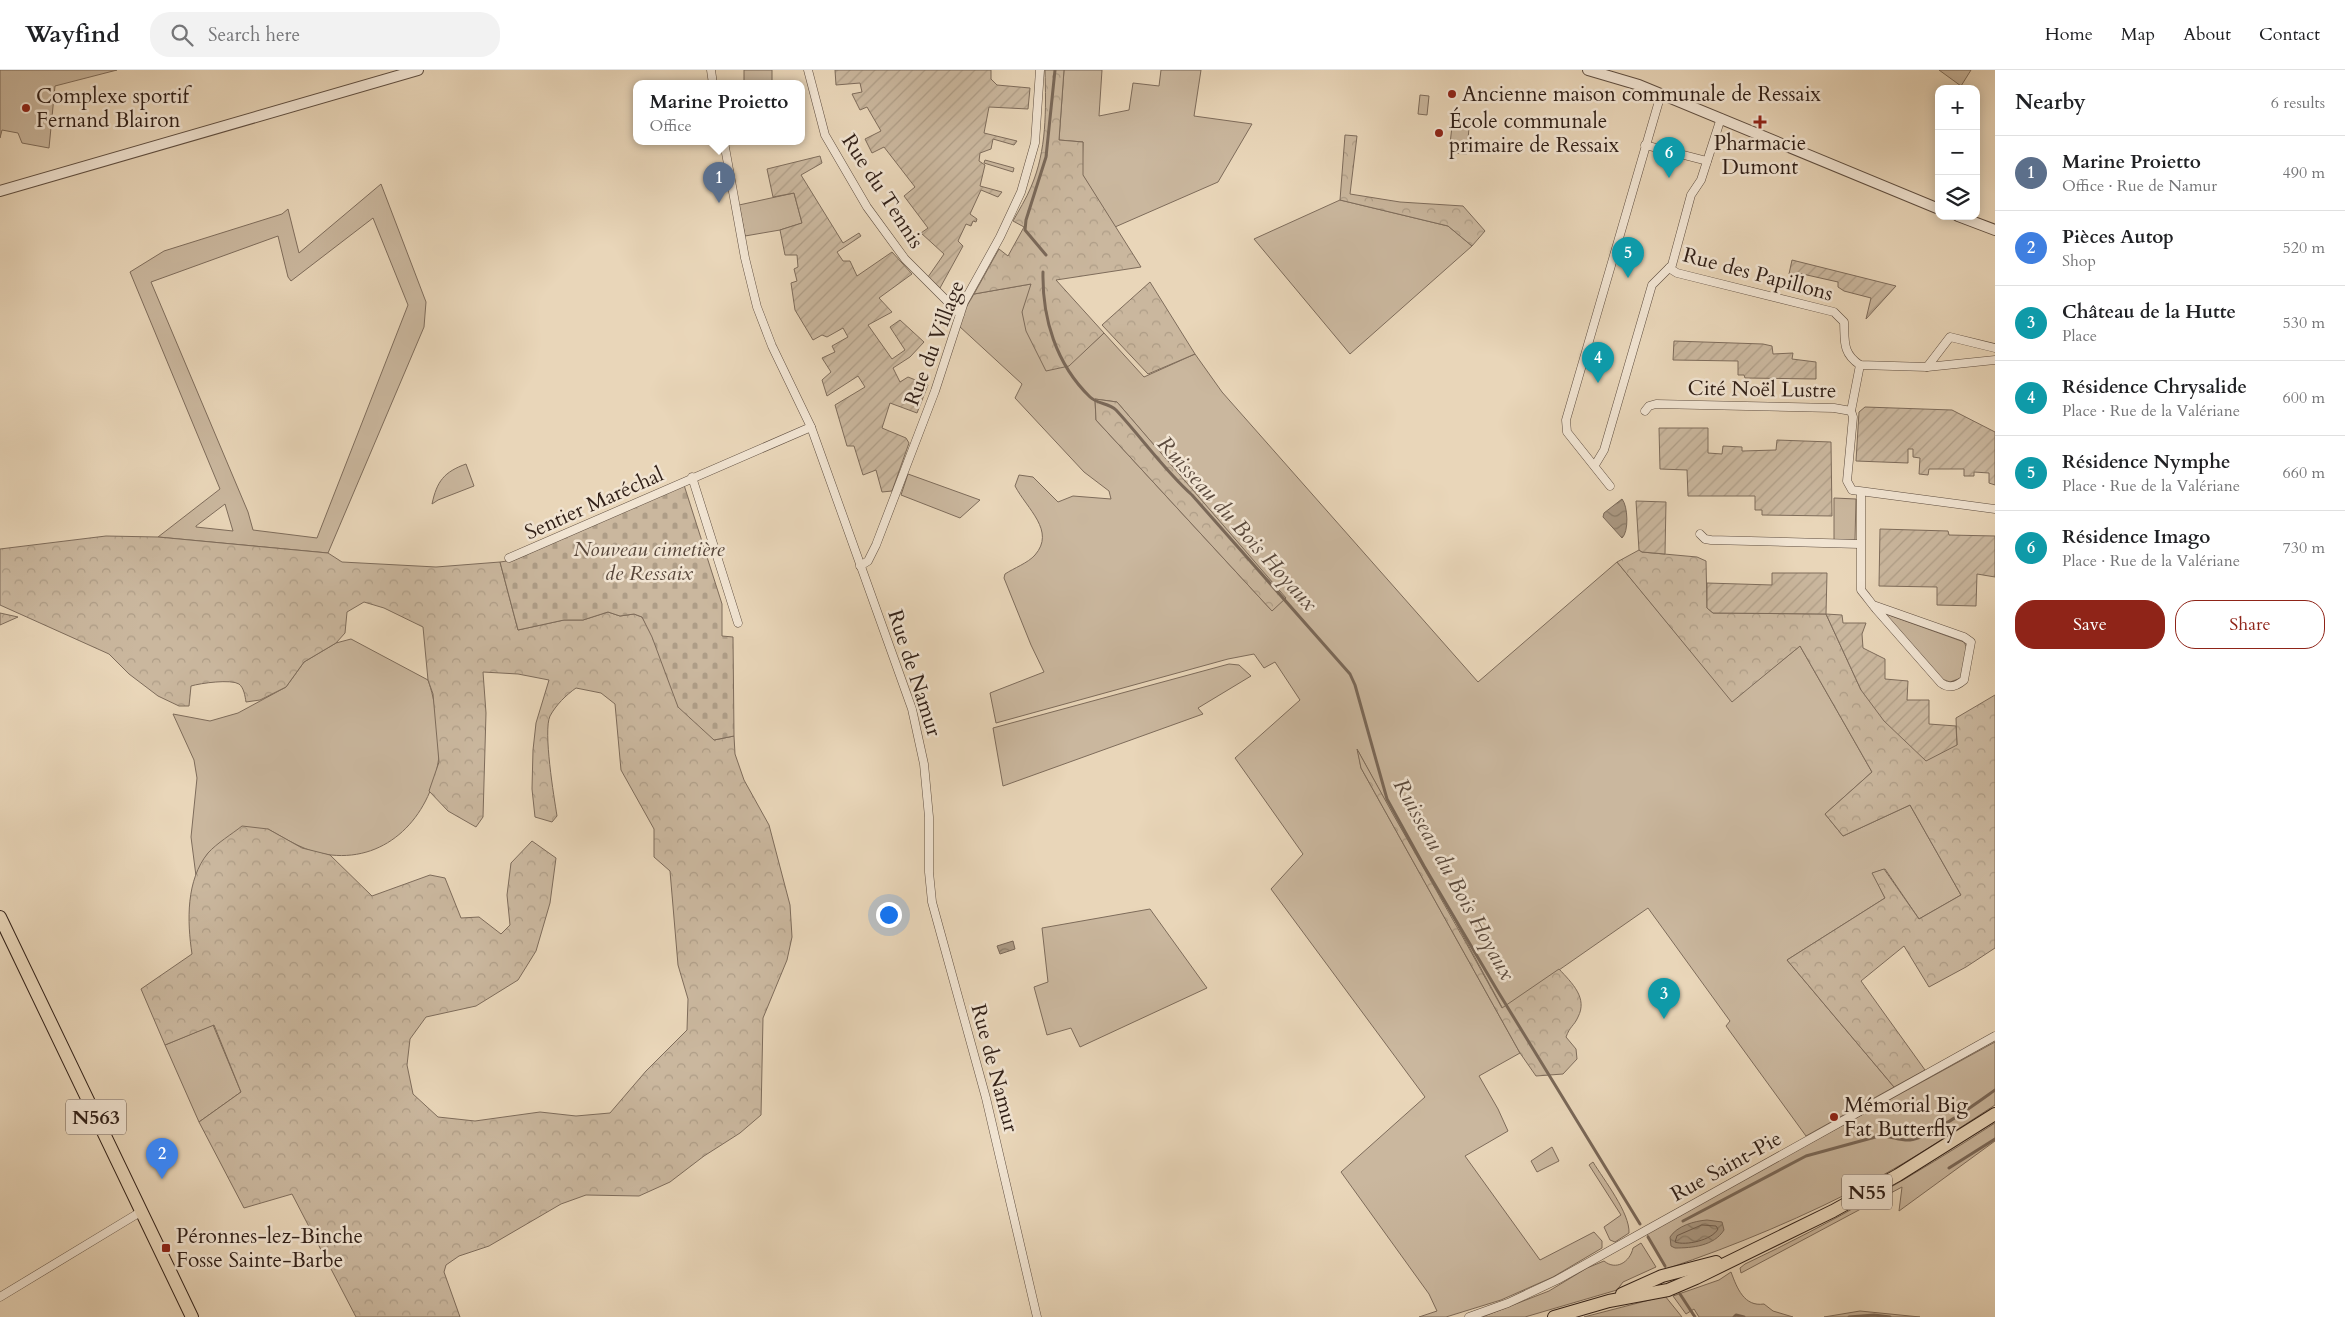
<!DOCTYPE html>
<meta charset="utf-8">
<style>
:root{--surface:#fff;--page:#f2f2f2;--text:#202124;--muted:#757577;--line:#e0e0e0;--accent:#8f2418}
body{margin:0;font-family:Cardo,serif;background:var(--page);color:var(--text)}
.controls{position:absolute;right:15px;top:15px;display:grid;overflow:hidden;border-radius:10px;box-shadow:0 2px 12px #0003}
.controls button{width:45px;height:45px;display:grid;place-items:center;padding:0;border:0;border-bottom:1px solid var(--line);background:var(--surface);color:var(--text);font:25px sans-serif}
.you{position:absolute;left:888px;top:844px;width:18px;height:18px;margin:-12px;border:4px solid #fff;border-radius:50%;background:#1a73e8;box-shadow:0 0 0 8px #1a73e833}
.badge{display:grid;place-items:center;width:32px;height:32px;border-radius:50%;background:var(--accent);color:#fff;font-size:16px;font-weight:700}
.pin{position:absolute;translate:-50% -41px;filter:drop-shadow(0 1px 2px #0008)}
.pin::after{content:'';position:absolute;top:26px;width:18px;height:15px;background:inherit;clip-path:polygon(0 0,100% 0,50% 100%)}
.popup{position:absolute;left:633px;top:10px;width:172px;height:65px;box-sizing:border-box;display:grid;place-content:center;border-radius:10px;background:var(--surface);filter:drop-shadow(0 1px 4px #0005);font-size:16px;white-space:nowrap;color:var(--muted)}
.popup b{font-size:19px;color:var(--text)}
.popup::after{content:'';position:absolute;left:50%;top:100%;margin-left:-10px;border:10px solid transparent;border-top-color:var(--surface)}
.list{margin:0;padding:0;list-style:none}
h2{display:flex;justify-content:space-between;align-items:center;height:65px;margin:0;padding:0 20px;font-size:21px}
h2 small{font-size:16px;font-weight:400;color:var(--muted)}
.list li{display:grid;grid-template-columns:32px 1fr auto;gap:15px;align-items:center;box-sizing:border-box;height:75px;padding:0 20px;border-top:1px solid var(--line)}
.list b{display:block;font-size:19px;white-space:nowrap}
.list p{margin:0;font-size:16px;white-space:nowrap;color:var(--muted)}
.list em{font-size:16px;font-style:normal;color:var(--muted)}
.actions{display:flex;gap:10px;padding:15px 20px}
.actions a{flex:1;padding:11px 0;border:1px solid var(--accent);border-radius:20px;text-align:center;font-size:18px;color:var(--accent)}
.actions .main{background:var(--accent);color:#fff}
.icon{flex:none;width:28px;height:28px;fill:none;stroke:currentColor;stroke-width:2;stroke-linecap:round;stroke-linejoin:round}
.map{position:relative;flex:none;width:1995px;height:1247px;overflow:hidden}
header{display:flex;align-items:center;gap:30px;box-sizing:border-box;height:70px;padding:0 25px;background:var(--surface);border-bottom:1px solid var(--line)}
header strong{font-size:24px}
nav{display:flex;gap:28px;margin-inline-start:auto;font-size:18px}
.search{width:350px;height:45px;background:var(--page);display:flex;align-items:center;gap:12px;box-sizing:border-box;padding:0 18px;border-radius:20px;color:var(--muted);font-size:19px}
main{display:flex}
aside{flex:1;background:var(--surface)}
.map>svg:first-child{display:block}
.green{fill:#cab79e;stroke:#7e6c5b;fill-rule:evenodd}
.forest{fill:url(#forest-crowns);stroke:#7e6c5b}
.cemetery{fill:url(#cemetery-stones);stroke:#7e6c5b}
.garden{fill:url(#garden-furrows);stroke:#7e6c5b}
.water{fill:url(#water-waves);stroke:#7a6858}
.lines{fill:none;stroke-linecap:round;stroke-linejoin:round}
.shore{stroke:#6e5c4d;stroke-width:1}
.stream{stroke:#7a6858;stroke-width:3}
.minor-casing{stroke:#5f4e40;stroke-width:9}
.tertiary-casing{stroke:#5f4e40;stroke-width:12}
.primary-casing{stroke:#312018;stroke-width:14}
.minor{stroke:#f1e4d2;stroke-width:8}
.tertiary{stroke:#f1e4d2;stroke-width:10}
.primary{stroke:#e9d6b9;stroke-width:12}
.poi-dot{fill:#8f2418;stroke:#f1e4d2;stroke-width:2}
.labels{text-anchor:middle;stroke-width:5;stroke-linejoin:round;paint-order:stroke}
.shield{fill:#f1e4d2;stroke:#6b5b50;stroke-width:1}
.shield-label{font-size:20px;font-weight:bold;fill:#312018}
.poi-label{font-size:21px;fill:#312018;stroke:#f1e4d2;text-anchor:start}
.street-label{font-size:21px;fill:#312018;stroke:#f1e4d2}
.park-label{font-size:21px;font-style:italic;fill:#57463a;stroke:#f1e4d2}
.water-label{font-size:22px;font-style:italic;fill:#5b4a3d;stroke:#f1e4d2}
</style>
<header>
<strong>Wayfind</strong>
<div class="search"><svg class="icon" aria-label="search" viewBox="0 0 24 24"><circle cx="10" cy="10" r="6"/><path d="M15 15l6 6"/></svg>Search here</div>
<nav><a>Home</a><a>Map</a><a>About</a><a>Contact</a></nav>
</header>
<main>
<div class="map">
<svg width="1995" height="1247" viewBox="0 0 1995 1247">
<defs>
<pattern id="forest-crowns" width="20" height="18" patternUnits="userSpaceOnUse" patternTransform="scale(1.25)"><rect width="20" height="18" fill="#cab79e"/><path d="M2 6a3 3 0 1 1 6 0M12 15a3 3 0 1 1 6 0" fill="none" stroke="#ae9d87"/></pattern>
<pattern id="cemetery-stones" width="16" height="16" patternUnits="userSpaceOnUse" patternTransform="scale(1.25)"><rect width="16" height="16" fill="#cab79e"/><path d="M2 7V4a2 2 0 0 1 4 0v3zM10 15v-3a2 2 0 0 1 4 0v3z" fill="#ae9d87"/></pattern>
<pattern id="garden-furrows" width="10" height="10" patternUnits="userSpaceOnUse" patternTransform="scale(1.25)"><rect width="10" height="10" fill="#cab79e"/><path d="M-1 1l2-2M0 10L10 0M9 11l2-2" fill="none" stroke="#ae9d87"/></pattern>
<pattern id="water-waves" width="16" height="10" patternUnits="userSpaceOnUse" patternTransform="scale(1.25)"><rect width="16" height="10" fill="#aa9882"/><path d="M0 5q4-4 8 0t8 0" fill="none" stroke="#8b7c69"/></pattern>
</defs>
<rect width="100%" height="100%" fill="#e9d6b9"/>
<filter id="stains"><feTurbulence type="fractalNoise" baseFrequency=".004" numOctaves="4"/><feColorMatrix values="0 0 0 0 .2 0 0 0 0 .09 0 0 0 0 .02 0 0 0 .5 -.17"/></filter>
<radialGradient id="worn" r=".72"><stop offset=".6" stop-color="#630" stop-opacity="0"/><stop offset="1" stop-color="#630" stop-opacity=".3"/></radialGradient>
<!-- green -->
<g class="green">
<path d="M0 0H117L55 16 49 78 22 73 18 63 2 60 0 68Z"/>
<rect x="744" y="0" width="28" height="14"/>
<path d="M1064 0H1102L1099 46 1129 40 1133 13 1159 16 1161 0H1201L1194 46 1252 54 1218 112 1115 157 1082 104 1083 72 1059 70Z"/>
<path d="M1939 0H1971L1961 16Z"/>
<path d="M1420 25 1429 26 1427 45 1418 44Z"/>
<path d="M1452 56 1469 57 1467 84 1449 83Z"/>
<path d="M985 90 1014 98 1013 102 984 93Z"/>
<path d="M381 114 426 232 424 257 328 483 158 467 220 419 130 202 164 181 282 144 288 139 299 183ZM373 148 408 235 317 468 253 460 248 442 151 212 278 166 288 207 291 211ZM225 434 233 461 196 457V456Z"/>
<path d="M794 123 802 153 780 160 745 166 739 135Z"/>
<path d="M1340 130 1448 156 1472 176 1350 284 1254 169Z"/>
<path d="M1031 214 1069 295 1104 263 1144 307 1195 284 1222 322 1478 612 1617 492 1732 631 1800 576 1872 702 1825 744 1843 766 1910 735 1961 825 1919 849 1885 799 1873 803 1885 828 1787 890 1894 1017 1806 1066 1726 956 1730 951 1648 838 1503 939 1455 851 1392 743 1358 681 1361 698 1520 983 1479 1006 1498 1039 1508 1061 1465 1086 1540 1190 1594 1162 1602 1171V1178L1553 1207 1501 1230 1446 1247H1419L1437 1241 1429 1224 1341 1102 1425 1027 1271 819 1303 784 1235 688 1300 630 1275 592 1264 598 1254 584 1228 589 996 653 990 623 1044 602 1031 575 1004 508 1005 504C1014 498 1028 493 1035 485 1056 461 1027 439 1015 416L1019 405 1033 407 1058 432 1073 426 1111 429 1109 421 1084 402 1015 328 1022 314 959 256 961 246 974 224ZM1095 329 1117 332 1285 528 1272 541 1096 350Z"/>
<path d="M466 394 474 416 438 430 432 434C437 411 444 402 466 394Z"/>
<path d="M908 404 980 430 960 448 901 425Z"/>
<path d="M1834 428 1856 429 1855 470H1834Z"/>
<path d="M1883 543 1964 572 1967 578 1961 608 1950 612 1942 609Z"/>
<path d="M351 569 428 610C435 628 442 674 438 693 429 747 388 791 331 785 307 783 288 770 268 759L208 783 196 806 191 767 197 708 194 690 173 644 210 651 238 643 286 617 304 592 336 573Z"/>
<path d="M1229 594 1239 595 1251 606 1198 638 1203 644 1003 716 993 658Z"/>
<path d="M1150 839 1207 918 1080 977 1071 958 1047 965 1034 917 1048 912 1042 858Z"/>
<path d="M213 955 241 1022 199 1052 165 975Z"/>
<path d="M1995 972V1035C1955 1061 1915 1088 1872 1111 1806 1146 1737 1175 1666 1199L1647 1164 1664 1153Z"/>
<path d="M1995 1053V1071L1899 1141 1902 1117 1741 1203 1740 1198 1745 1194C1832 1153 1915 1105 1995 1053Z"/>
<path d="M1552 1077 1559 1091 1537 1102 1531 1091Z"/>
<path d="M1593 1092C1604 1110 1630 1143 1629 1163L1615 1172 1610 1170 1604 1157 1621 1145 1589 1095Z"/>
<path d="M1641 1173 1656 1197 1623 1212 1617 1220 1525 1247H1482L1549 1221 1587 1198 1604 1191C1616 1201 1630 1192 1633 1178Z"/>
<path d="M1731 1202C1737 1218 1744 1237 1764 1234L1773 1241 1793 1247H1699L1694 1239 1686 1244 1673 1226 1719 1210Z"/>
<path d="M1665 1226 1682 1247H1584Z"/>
<path d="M1860 1241 1920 1247H1824Z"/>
</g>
<!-- forest -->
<g class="forest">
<path d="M1045 0H1064L1059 70 1083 72V105L1141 197 1056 210 1104 263 1069 296 1046 301 1026 261 1022 242 1031 214 974 224 999 179 1008 186 1024 157 1013 151C1019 140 1026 129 1031 117 1047 80 1046 40 1045 0Z"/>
<path d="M1345 65 1357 66 1350 124 1400 132 1463 136 1485 161 1472 176 1448 156 1340 130Z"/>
<path d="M1150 212 1195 284 1148 304 1102 255Z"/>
<path d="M1095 329 1117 332 1286 528 1272 541 1096 350Z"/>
<path d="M106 466 158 467 328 483 342 492 436 497 500 492 518 560 564 550H583L608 542 620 546 634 544 642 547 714 670 734 666 735 684 744 710 769 755 790 835 792 867 787 890 763 948 761 1045 740 1063 704 1086 670 1112 639 1126 586 1125 561 1134 489 1176 459 1186 446 1195 444 1202 460 1247H356L292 1124 244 1138 199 1052 241 1022 214 955 165 975 141 919 192 884C187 851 186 810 208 783 217 773 232 764 242 756L268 759 302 778 330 785 372 826 430 805 445 808 461 848 479 847 501 864 510 855 507 825 511 793 532 771 556 788 550 833 536 881 518 910 476 936 426 947 410 969 407 995 413 1024 438 1047 475 1051 540 1042 576 1046 610 1043 646 1001 687 960 688 929 678 895 670 801 654 787V759L621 700 615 634 601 623 576 618C566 625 556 635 550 646 543 661 554 727 557 746L552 752 535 747 532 719 533 680 536 653 549 610 518 604 483 602 486 643 483 747 476 757 448 741 429 721 439 692 433 624 428 610 423 557 384 538 364 532 347 542 345 563 336 573 304 592 286 617 260 630 246 632C245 626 244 618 239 614 231 609 201 613 191 616L189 636H179L158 626 129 604 109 584 0 535V479Z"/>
<path d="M1639 480 1642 482 1697 487 1706 491 1707 538 1713 543 1826 544 1861 620 1957 675 1956 648 1995 625V878L1966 897 1929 917 1904 876 1861 911 1925 1000 1894 1017 1787 890 1885 828 1872 803 1884 799 1919 849 1961 825 1910 735 1843 766 1825 744 1872 702 1800 576 1732 632 1617 492Z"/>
<path d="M0 543 18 547 0 555Z"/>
<path d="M1357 679C1404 766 1455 851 1502 938L1559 899C1572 913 1588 928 1578 947 1574 956 1570 956 1566 967L1576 979 1577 989 1563 1004 1536 1006 1520 983 1361 698Z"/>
</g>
<!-- cemetery -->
<path class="cemetery" d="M684 415 722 534V566L733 567 734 666 714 670 678 637 652 567 642 547 634 544 620 546 608 542 583 550H564L518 560 500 492 514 490Z"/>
<!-- garden -->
<g class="garden">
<path d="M835 0H991V9L997 15 1030 18 1028 39 989 37 984 63 1017 71 1014 75 993 69 991 79 980 83 979 91 985 95 980 116 1002 122 998 127 981 120 970 144 977 149 976 152 973 151 971 156 966 154 958 171 963 176 940 218 928 207 944 184 921 163 928 158 904 126 915 117 884 77 872 83 865 69 881 61 867 37 860 40 852 24 862 22 860 13 836 15Z"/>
<path d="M820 86 822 93 801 105 843 173 859 163 861 166 837 182 843 191H850L857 206 892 182 912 204 879 228 892 242 868 255 892 289 905 280 890 257 900 250 924 272 910 287 893 298 900 312 908 307 928 315 917 343 890 333 882 358 906 368 909 373 892 421 882 422 876 400 863 405 854 376H847L835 335 865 317 858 306 827 326 822 310 831 302 822 288 835 282 832 276 848 267 843 258 827 267 822 265 813 270 795 240 791 213 797 211 794 199 798 197 797 185H785L780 160 802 153 794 123 773 127 767 99Z"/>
<path d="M1792 190 1896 216 1866 249 1871 228 1844 221 1838 217V212L1798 203 1796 206 1789 204Z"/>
<path d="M1674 271 1763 274 1772 276 1773 284 1793 283 1792 289 1816 292V309L1745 308 1744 305H1738V291L1673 290Z"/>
<path d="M1865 337 1952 340 1995 362V415L1989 413V403L1974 402V406H1964V399H1929L1928 405 1919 404 1920 388 1913 387V379H1908V393L1856 391 1859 342Z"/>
<path d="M1659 358H1708V383L1722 384 1723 376 1742 377V381L1776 380 1777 370 1831 372 1832 446 1762 445V440H1755V426H1688L1687 400 1660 399Z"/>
<path d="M1636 431 1666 432 1665 484 1642 482 1639 480Z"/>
<path d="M1880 459 1948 461 1949 465 1995 466V507L1977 504 1976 536 1937 535V517L1879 516Z"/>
<path d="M1772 503H1827L1826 544 1842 545 1843 553H1866L1862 564 1863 578 1885 589V609L1908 611 1907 630H1929V654L1956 656 1957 675 1926 691 1884 651 1861 620 1826 544 1713 543 1707 538V513L1772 515Z"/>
</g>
<!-- water -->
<g class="water">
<path d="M1622 429C1628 436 1629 462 1622 468L1603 447 1604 443Z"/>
<path d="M1013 871 1015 879 1000 884 997 876Z"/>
<path d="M1707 1150 1722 1152 1724 1160C1714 1176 1692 1178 1675 1178L1671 1176 1670 1167C1677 1156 1694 1151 1707 1150Z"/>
</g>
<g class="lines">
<!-- shore -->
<path class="shore" d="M1702 1155 1716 1156 1718 1159C1712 1170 1686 1176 1675 1172L1677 1166Z"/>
<!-- stream -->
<g class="stream">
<path d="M1046 185 1025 160 1026 150 1046 87 1055 0"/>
<path d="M1043 202C1042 248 1056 294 1090 327 1097 334 1109 333 1116 340 1142 368 1164 400 1192 425L1350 604 1355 615 1387 729 1424 796 1497 920 1640 1154"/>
<path d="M1949 1098 1995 1069"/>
<path d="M1683 1151 1806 1086 1879 1066C1890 1065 1899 1071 1910 1070 1928 1069 1978 1032 1995 1020"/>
<path d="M1648 1167 1665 1196"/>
<path d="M1680 1224 1695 1247"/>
<path d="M1734 1247 1736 1245 1744 1247"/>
<path d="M1849 1247 1874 1245 1890 1247"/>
</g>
<!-- minor casing -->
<g class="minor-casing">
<g id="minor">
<path d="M711 0 713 14"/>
<path d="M808 0 825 65 867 137 905 189 960 244"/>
<path d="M724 72 745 188 757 237 772 276 811 357 912 639 924 694 929 747V802L932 832 986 1028 1037 1247"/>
<path d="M1645 75 1707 91"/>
<path d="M1669 198 1677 203 1834 242 1844 252C1845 271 1842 283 1860 295L1927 297 1950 267 1995 278"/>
<path d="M1860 295 1851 341 1853 347 1847 411 1852 420 1995 439"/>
<path d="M1927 297 1995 290"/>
<path d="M1645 341 1649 336 1656 334 1834 338 1851 341"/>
<path d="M1595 395 1604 380 1652 215 1672 195 1691 125 1701 110 1721 48"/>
<path d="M692 407 738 553"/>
<path d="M1610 416 1567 362 1566 350 1661 24"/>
<path d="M1861 422V520C1866 526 1871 533 1876 539L1941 613C1949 619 1957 616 1964 610L1971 572 1964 567 1873 535"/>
<path d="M1700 464 1705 469 1711 470 1859 474"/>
<path d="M509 488 811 357"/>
<path d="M860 496 868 491 876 475 935 321 964 232 1000 167 1021 122 1035 73 1040 0"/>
<path d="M0 1227 142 1141"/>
<path d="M1469 1247 1508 1233 1557 1210 1995 966"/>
</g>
</g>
<!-- tertiary casing -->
<g class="tertiary-casing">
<g id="tertiary">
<path d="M1588 0 1639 15 1939 139"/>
<path d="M0 121 418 0"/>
<path d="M1958 146 1995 160"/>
</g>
</g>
<!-- primary casing -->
<g class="primary-casing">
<g id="primary">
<path d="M0 847 192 1247"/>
<path d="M1622 1224 1662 1206 1716 1192"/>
<path d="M1554 1247 1609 1231 1668 1220 1696 1208 1833 1141 1898 1105 1995 1044"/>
</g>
</g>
<!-- minor -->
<use href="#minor" class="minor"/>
<!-- tertiary -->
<use href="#tertiary" class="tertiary"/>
<!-- primary -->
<use href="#primary" class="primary"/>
</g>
<!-- markers -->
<g class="poi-dot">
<circle cx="1452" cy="24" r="5"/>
<circle cx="26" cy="38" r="5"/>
<path d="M1757.5 44.5h5v5h5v5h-5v5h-5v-5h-5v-5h5z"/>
<circle cx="1439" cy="63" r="5"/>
<circle cx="1834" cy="1047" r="5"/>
<rect x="161" y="1173" width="10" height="10" rx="2.5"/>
</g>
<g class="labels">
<!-- shield labels -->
<g class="shield">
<rect x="66" y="1029.5" width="60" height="35" rx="4"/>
<rect x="1842" y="1104.5" width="50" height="35" rx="4"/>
</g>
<g class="shield-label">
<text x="96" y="1054">N563</text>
<text x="1867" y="1129">N55</text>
</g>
<!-- poi labels -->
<g class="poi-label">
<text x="1462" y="31">Ancienne maison communale de Ressaix</text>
<text x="36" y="33">Complexe sportif<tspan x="36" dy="24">Fernand Blairon</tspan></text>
<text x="1449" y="58">École communale<tspan x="1449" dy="24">primaire de Ressaix</tspan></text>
<text x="1760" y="80" text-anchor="middle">Pharmacie<tspan x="1760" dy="24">Dumont</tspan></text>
<text x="1844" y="1042">Mémorial Big<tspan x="1844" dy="24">Fat Butterfly</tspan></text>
<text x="176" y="1173">Péronnes-lez-Binche<tspan x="176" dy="24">Fosse Sainte-Barbe</tspan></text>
</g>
<!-- street labels -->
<g class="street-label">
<text transform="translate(883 121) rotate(57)" y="7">Rue du Tennis</text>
<text transform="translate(1758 204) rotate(15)" y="7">Rue des Papillons</text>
<text transform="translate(934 273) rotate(-69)" y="7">Rue du Village</text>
<text transform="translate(1762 319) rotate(1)" y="7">Cité Noël Lustre</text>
<text transform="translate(594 433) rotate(-24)" y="7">Sentier Maréchal</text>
<text transform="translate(915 603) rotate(72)" y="7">Rue de Namur</text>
<text transform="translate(995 998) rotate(75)" y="7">Rue de Namur</text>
<text transform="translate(1726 1096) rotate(-29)" y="7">Rue Saint-Pie</text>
</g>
<!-- park labels -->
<g class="park-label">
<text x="649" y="486">Nouveau cimetière<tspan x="649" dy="24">de Ressaix</tspan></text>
</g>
<!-- water labels -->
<g class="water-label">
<text transform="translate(1238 453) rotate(48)" y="8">Ruisseau du Bois Hoyaux</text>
<text transform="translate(1455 809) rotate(61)" y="8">Ruisseau du Bois Hoyaux</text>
</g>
</g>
<rect width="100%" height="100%" filter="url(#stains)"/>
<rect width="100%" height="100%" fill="url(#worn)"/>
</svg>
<div class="controls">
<button>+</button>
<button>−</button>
<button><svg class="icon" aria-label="layers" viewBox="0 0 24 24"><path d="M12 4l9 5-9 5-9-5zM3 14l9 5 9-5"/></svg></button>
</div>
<div class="you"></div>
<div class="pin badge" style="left:719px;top:133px;background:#5c6f8a">1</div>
<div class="popup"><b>Marine Proietto</b>Office</div>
<div class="pin badge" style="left:162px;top:1109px;background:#3f7fe0">2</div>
<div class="pin badge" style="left:1664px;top:949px;background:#0f9aa8">3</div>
<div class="pin badge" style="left:1598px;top:313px;background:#0f9aa8">4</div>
<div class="pin badge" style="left:1628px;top:208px;background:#0f9aa8">5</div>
<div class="pin badge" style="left:1669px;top:108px;background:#0f9aa8">6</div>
</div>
<aside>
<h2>Nearby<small>6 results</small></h2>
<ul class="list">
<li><span class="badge" style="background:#5c6f8a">1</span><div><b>Marine Proietto</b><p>Office · Rue de Namur</p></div><em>490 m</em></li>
<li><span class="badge" style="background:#3f7fe0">2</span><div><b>Pièces Autop</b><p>Shop</p></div><em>520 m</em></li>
<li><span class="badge" style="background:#0f9aa8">3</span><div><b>Château de la Hutte</b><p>Place</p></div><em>530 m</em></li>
<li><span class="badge" style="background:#0f9aa8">4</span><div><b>Résidence Chrysalide</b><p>Place · Rue de la Valériane</p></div><em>600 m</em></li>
<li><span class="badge" style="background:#0f9aa8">5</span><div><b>Résidence Nymphe</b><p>Place · Rue de la Valériane</p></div><em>660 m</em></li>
<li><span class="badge" style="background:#0f9aa8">6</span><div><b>Résidence Imago</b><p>Place · Rue de la Valériane</p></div><em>730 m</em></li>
</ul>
<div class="actions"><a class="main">Save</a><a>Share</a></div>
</aside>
</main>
